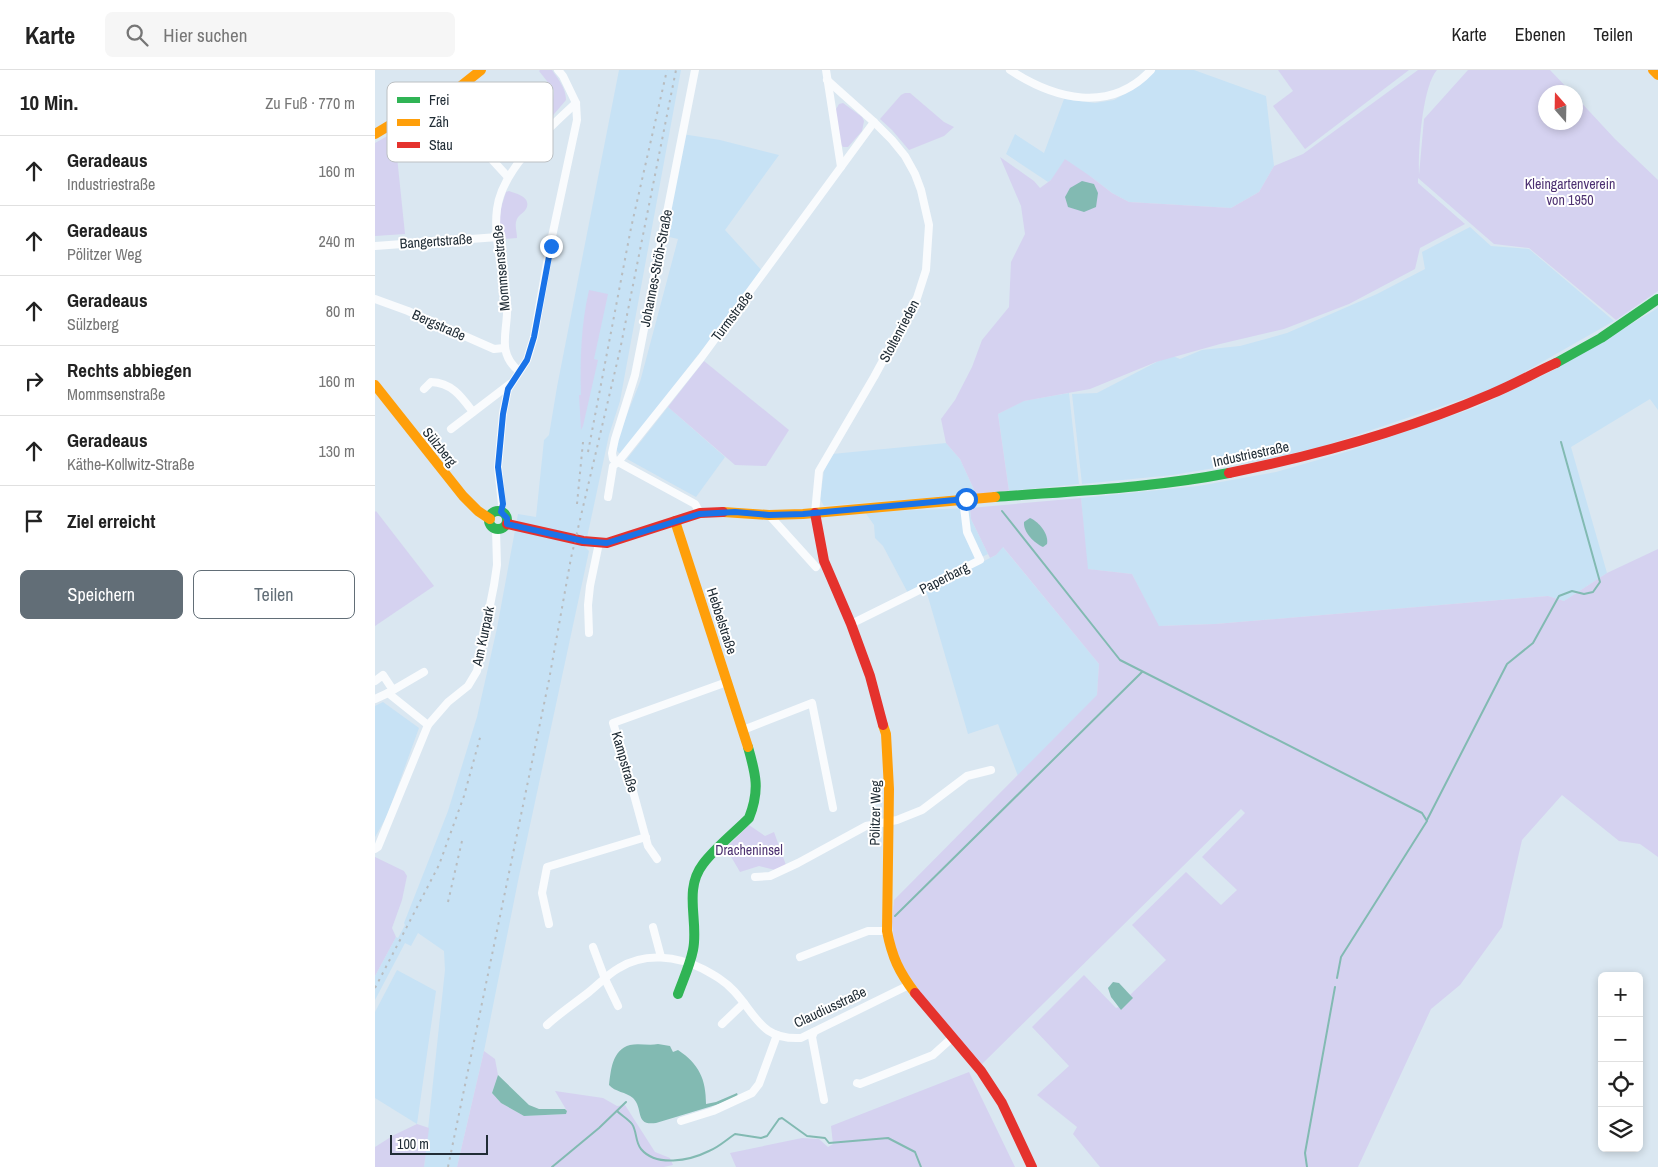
<!DOCTYPE html>
<html lang="de">
<meta charset="utf-8">
<style>
:root{--surface:#fff;--page:#f6f6f6;--text:#222;--muted:#767676;--line:#e0e0e0;--accent:#626e77}
body{margin:0;font-family:"Archivo Narrow",sans-serif;background:var(--page);color:var(--text)}
.controls{position:absolute;right:15px;bottom:15px;display:grid;overflow:hidden;border-radius:8px;box-shadow:0 2px 8px #0003}
.controls button{width:45px;height:45px;display:grid;place-items:center;padding:0;border:0;border-bottom:1px solid var(--line);background:var(--surface);color:var(--text);font:25px sans-serif}
.compass{position:absolute;left:1163px;top:15px;width:45px;height:45px;border-radius:50%;background:var(--surface);box-shadow:0 2px 8px #0003;rotate:340deg}
.scale{position:absolute;left:15px;bottom:12px;width:98px;box-sizing:border-box;padding-left:5px;border:2px solid #212d36;border-top:0;font-size:14px;line-height:18px;white-space:nowrap;color:#212d36;-webkit-text-stroke:4px #fff;paint-order:stroke}
.stop{position:absolute;width:15px;height:15px;margin:-11px;border:4px solid #1a73e8;border-radius:50%;background:#fff}
.stop.end{background:#1a73e8;border-color:#fff;box-shadow:0 1px 5px #0008}
.list{margin:0;padding:0;list-style:none}
h2{display:flex;justify-content:space-between;align-items:center;height:65px;margin:0;padding:0 20px;font-size:21px}
h2 small{font-size:16px;font-weight:400;color:var(--muted)}
.list li{display:grid;grid-template-columns:32px 1fr auto;gap:15px;align-items:center;box-sizing:border-box;height:70px;padding:0 20px;border-top:1px solid var(--line)}
.list b{display:block;font-size:19px;white-space:nowrap}
.list p{margin:0;font-size:16px;white-space:nowrap;color:var(--muted)}
.list em{font-size:16px;font-style:normal;color:var(--muted)}
.actions{display:flex;gap:10px;padding:15px 20px}
.actions a{flex:1;padding:11px 0;border:1px solid var(--accent);border-radius:8px;text-align:center;font-size:18px;color:var(--accent)}
.actions .main{background:var(--accent);color:#fff}
.icon{flex:none;width:28px;height:28px;fill:none;stroke:currentColor;stroke-width:2;stroke-linecap:round;stroke-linejoin:round}
.map{position:relative;flex:none;width:1283px;height:1097px;overflow:hidden}
header{display:flex;align-items:center;gap:30px;box-sizing:border-box;height:70px;padding:0 25px;background:var(--surface);border-bottom:1px solid var(--line)}
header strong{font-size:24px}
nav{display:flex;gap:28px;margin-inline-start:auto;font-size:18px}
.search{width:350px;height:45px;background:var(--page);display:flex;align-items:center;gap:12px;box-sizing:border-box;padding:0 18px;border-radius:8px;color:var(--muted);font-size:19px}
main{display:flex}
aside{flex:1;background:var(--surface)}
.map>svg:first-child{display:block}
.built{fill:#c7e2f5}
.green{fill:#d5d2f0}
.water{fill:#82bab2}
.lines{fill:none;stroke-linecap:round;stroke-linejoin:round}
.stream{stroke:#82bab2;stroke-width:2}
.street{stroke:#f9fbfd;stroke-width:8}
.fast{stroke:#30b455;stroke-width:10}
.slow{stroke:#ff9f0a;stroke-width:10}
.jam{stroke:#e5322d;stroke-width:10}
.rail{stroke:#b8bcbf;stroke-width:2;stroke-dasharray:2.5 5;stroke-linecap:butt}
.route{stroke:#1a73e8;stroke-width:6}
.labels{text-anchor:middle;stroke-width:4;stroke-linejoin:round;paint-order:stroke}
.park-label{font-size:14px;fill:#4d3171;stroke:#fff}
.street-label{font-size:14px;fill:#212d36;stroke:#fff}
.key{fill:#fff;stroke:#bcc0c3;stroke-width:1}
.key-label{font-size:14px;fill:#212d36}
</style>
<header>
<strong>Karte</strong>
<div class="search"><svg class="icon" aria-label="search" viewBox="0 0 24 24"><circle cx="10" cy="10" r="6"/><path d="M15 15l6 6"/></svg>Hier suchen</div>
<nav><a>Karte</a><a>Ebenen</a><a>Teilen</a></nav>
</header>
<main>
<aside>
<h2>10 Min.<small>Zu Fuß · 770 m</small></h2>
<ul class="list">
<li><svg class="icon" aria-label="ahead" viewBox="0 0 24 24"><path d="M12 20V5M6 11l6-6 6 6"/></svg><div><b>Geradeaus</b><p>Industriestraße</p></div><em>160 m</em></li>
<li><svg class="icon" aria-label="ahead" viewBox="0 0 24 24"><path d="M12 20V5M6 11l6-6 6 6"/></svg><div><b>Geradeaus</b><p>Pölitzer Weg</p></div><em>240 m</em></li>
<li><svg class="icon" aria-label="ahead" viewBox="0 0 24 24"><path d="M12 20V5M6 11l6-6 6 6"/></svg><div><b>Geradeaus</b><p>Sülzberg</p></div><em>80 m</em></li>
<li><svg class="icon" aria-label="right" viewBox="0 0 24 24"><path d="M7 20v-9h11M14 6l5 5-5 5"/></svg><div><b>Rechts abbiegen</b><p>Mommsenstraße</p></div><em>160 m</em></li>
<li><svg class="icon" aria-label="ahead" viewBox="0 0 24 24"><path d="M12 20V5M6 11l6-6 6 6"/></svg><div><b>Geradeaus</b><p>Käthe-Kollwitz-Straße</p></div><em>130 m</em></li>
<li><svg class="icon" aria-label="arrive" viewBox="0 0 24 24"><path d="M6 21V4h12l-3 4 3 4H6"/></svg><div><b>Ziel erreicht</b></div></li>
</ul>
<div class="actions"><a class="main">Speichern</a><a>Teilen</a></div>
</aside>
<div class="map">
<svg width="1283" height="1097" viewBox="0 0 1283 1097">
<rect width="100%" height="100%" fill="#dae7f1"/>
<!-- built -->
<g class="built">
<path d="M244 0H306L245 331 234 365 210 477 214 481 143 811 109 981 82 1097H49L70 900 69 881 43 863 36 876 30 873 0 930V906L21 867 23 868 30 855 29 853 73 741 102 647 122 558 143 444 161 447 169 370 174 365 182 317Z"/>
<path d="M780 0H819L891 26 899 96 884 122 856 138 754 132 737 123 715 106 676 110 673 112 631 84 640 64 669 83 689 29 720 33 739 30 764 16Z"/>
<path d="M307 64 345 70 404 85 350 160 389 203 322 286 247 383H244L242 381 241 372 265 312 303 169 290 166Z"/>
<path d="M1095 157 1116 176 1154 179 1239 251 1146 304 1115 320 949 376 887 390 798 405 707 414 697 324 722 323 795 285 805 289 827 280 865 276 912 263 1002 224 1050 199 1047 182Z"/>
<path d="M1283 238V340L1275 329 1196 377 1232 503 1189 531 1173 526 840 554 783 556 757 504 712 499 706 428 823 416 901 402 974 381 1102 337 1177 301Z"/>
<path d="M694 323 704 414 634 421 623 344 648 331Z"/>
<path d="M293 337 350 387 321 427 252 389Z"/>
<path d="M571 373 585 389 601 424 449 436 445 429 449 401 457 384Z"/>
<path d="M595 438 596 449 613 484 533 523 508 476 500 468 499 455 490 442Z"/>
<path d="M627 476 724 594 722 626 643 706 623 654 593 664 551 520 621 485Z"/>
<path d="M8 632 44 658 12 746 0 767V636Z"/>
<path d="M22 900 61 921 42 1054 0 1028V942Z"/>
</g>
<!-- green -->
<g class="green">
<path d="M165 0H177C183 9 191 18 191 30L174 50 166 42 178 31 179 20 164 1Z"/>
<path d="M903 0H1034L930 79 898 36 918 21Z"/>
<path d="M1043 0H1062C1047 17 1043 82 1044 105L1049 49 1093 0H1175L1196 22H1170V52H1200L1201 27 1240 69 1283 110V221L1241 250 1154 178 1119 174 1043 108V113L1090 154 1045 178 1040 199 974 234 909 259 845 274 781 292 715 319 649 331 623 344 634 421 601 424 585 389 571 373 566 349 580 330 597 297 607 270 634 237 636 192 650 164 646 136 625 87 659 111 665 118 676 110 690 89 715 106 737 123 754 132 856 138 884 122 899 96 928 84Z"/>
<path d="M530 23H535L569 52 579 57 569 66 534 80 517 60 505 49 526 25Z"/>
<path d="M468 33 487 47 489 51 487 61 473 77H468L465 73 460 41 464 34Z"/>
<path d="M62 38 73 49 54 64 37 67 21 77 30 164 0 166V73Z"/>
<path d="M134 121C142 124 157 127 151 139 148 144 142 145 141 152 140 157 142 163 142 168L130 169 128 156H124L126 138 131 122Z"/>
<path d="M214 220 233 224 219 289 223 290 208 356 206 360 204 325H206C205 289 206 255 214 220Z"/>
<path d="M329 291 414 360 391 396 360 395 293 337Z"/>
<path d="M706 428 713 499 757 504 784 556 840 554 1173 526 1189 531 1232 503 1283 479V787L1265 774 1244 771 1187 725 1147 770 1127 857 1085 915 1056 939 983 1097H725L698 1064 702 1057 662 1025 694 996 657 957 709 905 741 938 744 937 746 939 757 928 755 925 791 890 757 855 811 802 846 835 862 820 827 787 870 743 866 739 607 994 537 913 520 880 517 852 519 830 722 625 724 594 628 477 621 485 615 488 596 449 595 438Z"/>
<path d="M1 441 59 516 0 556V442Z"/>
<path d="M374 755 390 766 399 762 411 795 400 800 384 796 365 802 351 778Z"/>
<path d="M0 787 29 801 32 806 27 830 17 858 21 867 0 906Z"/>
<path d="M109 981 120 989 123 1005 117 1023 126 1033 149 1046 189 1044 192 1041 180 1021 228 1028 242 1036 250 1035 280 1082 295 1088 298 1095 289 1097H82Z"/>
<path d="M594 1002 640 1097H361L355 1083 427 1068 444 1069 453 1077 458 1074 456 1056Z"/>
<path d="M42 1054 54 1058 49 1097H0V1077L19 1065Z"/>
</g>
<!-- water -->
<g class="water">
<path d="M707 111 719 114 723 123 721 137 709 142 693 137 690 127 695 118Z"/>
<path d="M655 448C664 452 674 464 672 474L668 477C659 473 648 462 649 452Z"/>
<path d="M738 912 744 913 758 928 746 940 736 927 733 918Z"/>
<path d="M283 974 295 976 298 982 303 980C324 994 331 1009 331 1034L341 1032 362 1023 363 1026 344 1034 281 1053C259 1056 269 1039 258 1028 251 1022 240 1022 234 1015 236 1000 237 980 255 975 264 973 274 976 283 974Z"/>
<path d="M123 1005 154 1035 164 1039H190L192 1041 191 1044 149 1046 126 1033 117 1023Z"/>
</g>
<g class="lines">
<!-- stream -->
<g class="stream">
<path d="M627 441 745 590 1047 743 1052 751 966 887 962 908"/>
<path d="M1052 750 1132 594 1158 573 1184 526 1197 521 1209 524 1218 522 1225 512 1186 372"/>
<path d="M520 846 767 602"/>
<path d="M242 1041C246 1045 253 1049 257 1054 262 1061 260 1072 266 1079 281 1097 314 1091 334 1081 344 1077 351 1070 360 1064L386 1068 392 1066 404 1049 407 1048 432 1066 450 1068 454 1073 513 1068 540 1082 546 1097"/>
<path d="M177 1097 224 1058 251 1032"/>
<path d="M932 1097 930 1083 960 917"/>
</g>
<!-- street -->
<g class="street">
<path d="M320 0 260 305 240 369 237 383 238 389 243 392 320 434 325 443"/>
<path d="M635 0C679 29 735 44 776 0"/>
<path d="M68 28 78 47 133 107"/>
<path d="M466 97 499 52"/>
<path d="M0 176 123 167"/>
<path d="M0 229 33 241 119 279 129 278"/>
<path d="M144 301C120 282 134 259 132 234 129 203 118 170 122 139 127 99 173 59 201 33"/>
<path d="M49 319 56 312C77 313 86 326 98 342"/>
<path d="M76 359 135 314"/>
<path d="M233 427 238 396 243 392 326 288 466 97 451 0"/>
<path d="M126 442 127 434 123 397 128 343 133 319 152 290 159 267 175 176 202 50 201 33 188 6 183 0"/>
<path d="M440 443 444 401 499 307 542 228 551 200 554 155 546 120 540 104 530 86 517 70 499 52 452 10"/>
<path d="M394 445 441 497"/>
<path d="M476 554 605 490 592 462 588 429"/>
<path d="M214 563 213 535 215 516 224 473"/>
<path d="M0 611 8 605 18 620"/>
<path d="M13 623 49 602"/>
<path d="M0 629 13 623 53 655"/>
<path d="M368 660 437 633 458 738"/>
<path d="M0 779 3 777 53 655 73 632 93 616 102 601 119 515 122 495 121 459"/>
<path d="M282 789 273 776 247 681 238 653 352 612"/>
<path d="M380 807 395 806 423 793 491 756 522 750 547 740 592 706 616 700"/>
<path d="M174 854 167 823 172 797 271 767"/>
<path d="M278 857 286 887"/>
<path d="M218 877 230 909 243 936"/>
<path d="M425 887 493 861H512"/>
<path d="M347 954 369 933"/>
<path d="M172 955C185 943 200 933 214 922 224 914 233 904 244 898 270 882 302 886 328 899 339 905 350 911 359 921 382 946 386 970 426 968L534 915"/>
<path d="M439 962 437 967 449 1030"/>
<path d="M482 1013 485 1014 558 985 578 967"/>
<path d="M306 1051 338 1041 377 1023 384 1014 402 965"/>
</g>
<!-- fast -->
<g class="fast">
<path d="M1181 293 1226 268 1283 229"/>
<path d="M620 427C698 421 777 418 854 403"/>
<circle cx="123" cy="450" r="9"/>
<path d="M303 924C308 910 315 895 318 880 324 852 308 820 328 794 340 778 359 763 374 748 385 720 381 705 373 677"/>
</g>
<!-- slow -->
<g class="slow">
<path d="M1278 0 1283 5"/>
<path d="M0 64 20 52 76 24 106 0"/>
<path d="M0 315 88 426 103 441 115 449"/>
<path d="M348 442 394 445 428 444 620 427"/>
<path d="M300 451 373 677"/>
<path d="M508 655 511 664 514 719 512 861C517 887 524 902 540 923"/>
</g>
<!-- jam -->
<g class="jam">
<path d="M854 403C943 385 1032 360 1116 324 1138 315 1159 303 1181 293"/>
<path d="M440 443 449 491 476 554 495 606 508 655"/>
<path d="M132 454 208 471 232 473 325 443 348 442"/>
<path d="M540 923 606 1001 627 1033 657 1097"/>
</g>
<!-- rail -->
<g class="rail">
<path d="M213 382 256 158 292 0"/>
<path d="M202 434 208 372"/>
<path d="M73 832 87 771"/>
<path d="M0 918 64 795 89 726 106 664"/>
<path d="M73 1097 174 610 196 488 245 280 301 0"/>
</g>
</g>
<g class="lines">
<!-- route -->
<path class="route" d="M176 176 159 267 152 290 133 319 128 344 123 397 128 434 126 442 132 448V454L208 471 232 473 324 444 360 442 394 445 428 444 591 429"/>
</g>
<g class="labels">
<!-- park labels -->
<g class="park-label">
<text x="1195" y="119">Kleingartenverein<tspan x="1195" dy="16">von 1950</tspan></text>
<text x="374" y="785">Dracheninsel</text>
</g>
<!-- street labels -->
<g class="street-label">
<text transform="translate(61 171) rotate(-4)" y="5">Bangertstraße</text>
<text transform="translate(126 198) rotate(-95)" y="5">Mommsenstraße</text>
<text transform="translate(281 198) rotate(-79)" y="5">Johannes-Ströh-Straße</text>
<text transform="translate(357 246) rotate(-53)" y="5">Turmstraße</text>
<text transform="translate(64 255) rotate(24)" y="5">Bergstraße</text>
<text transform="translate(524 261) rotate(-62)" y="5">Stoltenrieden</text>
<text transform="translate(65 377) rotate(51)" y="5">Sülzberg</text>
<text transform="translate(876 384) rotate(-12)" y="5">Industriestraße</text>
<text transform="translate(569 508) rotate(-27)" y="5">Paperbarg</text>
<text transform="translate(347 551) rotate(72)" y="5">Hebbelstraße</text>
<text transform="translate(108 566) rotate(-78)" y="5">Am Kurpark</text>
<text transform="translate(250 692) rotate(74)" y="5">Kampstraße</text>
<text transform="translate(500 743) rotate(-89)" y="5">Pölitzer Weg</text>
<text transform="translate(455 937) rotate(-25)" y="5">Claudiusstraße</text>
</g>
</g>
<!-- legend -->
<rect x="12" y="12" width="166" height="80" rx="8" class="key"/>
<rect x="22" y="27" width="23" height="6" fill="#30b455"/>
<rect x="22" y="49" width="23" height="7" fill="#ff9f0a"/>
<rect x="22" y="72" width="23" height="6" fill="#e5322d"/>
<g class="key-label">
<text x="54" y="35">Frei</text>
<text x="54" y="57">Zäh</text>
<text x="54" y="80">Stau</text>
</g>
</svg>
<div class="controls">
<button>+</button>
<button>−</button>
<button><svg class="icon" aria-label="locate" viewBox="0 0 24 24"><circle cx="12" cy="12" r="6"/><path d="M12 2v4M12 18v4M2 12h4M18 12h4"/></svg></button>
<button><svg class="icon" aria-label="layers" viewBox="0 0 24 24"><path d="M12 4l9 5-9 5-9-5zM3 14l9 5 9-5"/></svg></button>
</div>
<svg class="compass" viewBox="-18 -18 36 36"><path d="M0-13l5 13h-10z" fill="#e53935"/><path d="M0 13l5-13h-10z" fill="#767676"/></svg>
<div class="scale">100 m</div>
<div class="stop" style="left:591px;top:429px"></div>
<div class="stop end" style="left:176px;top:176px"></div>
</div>
</main>
